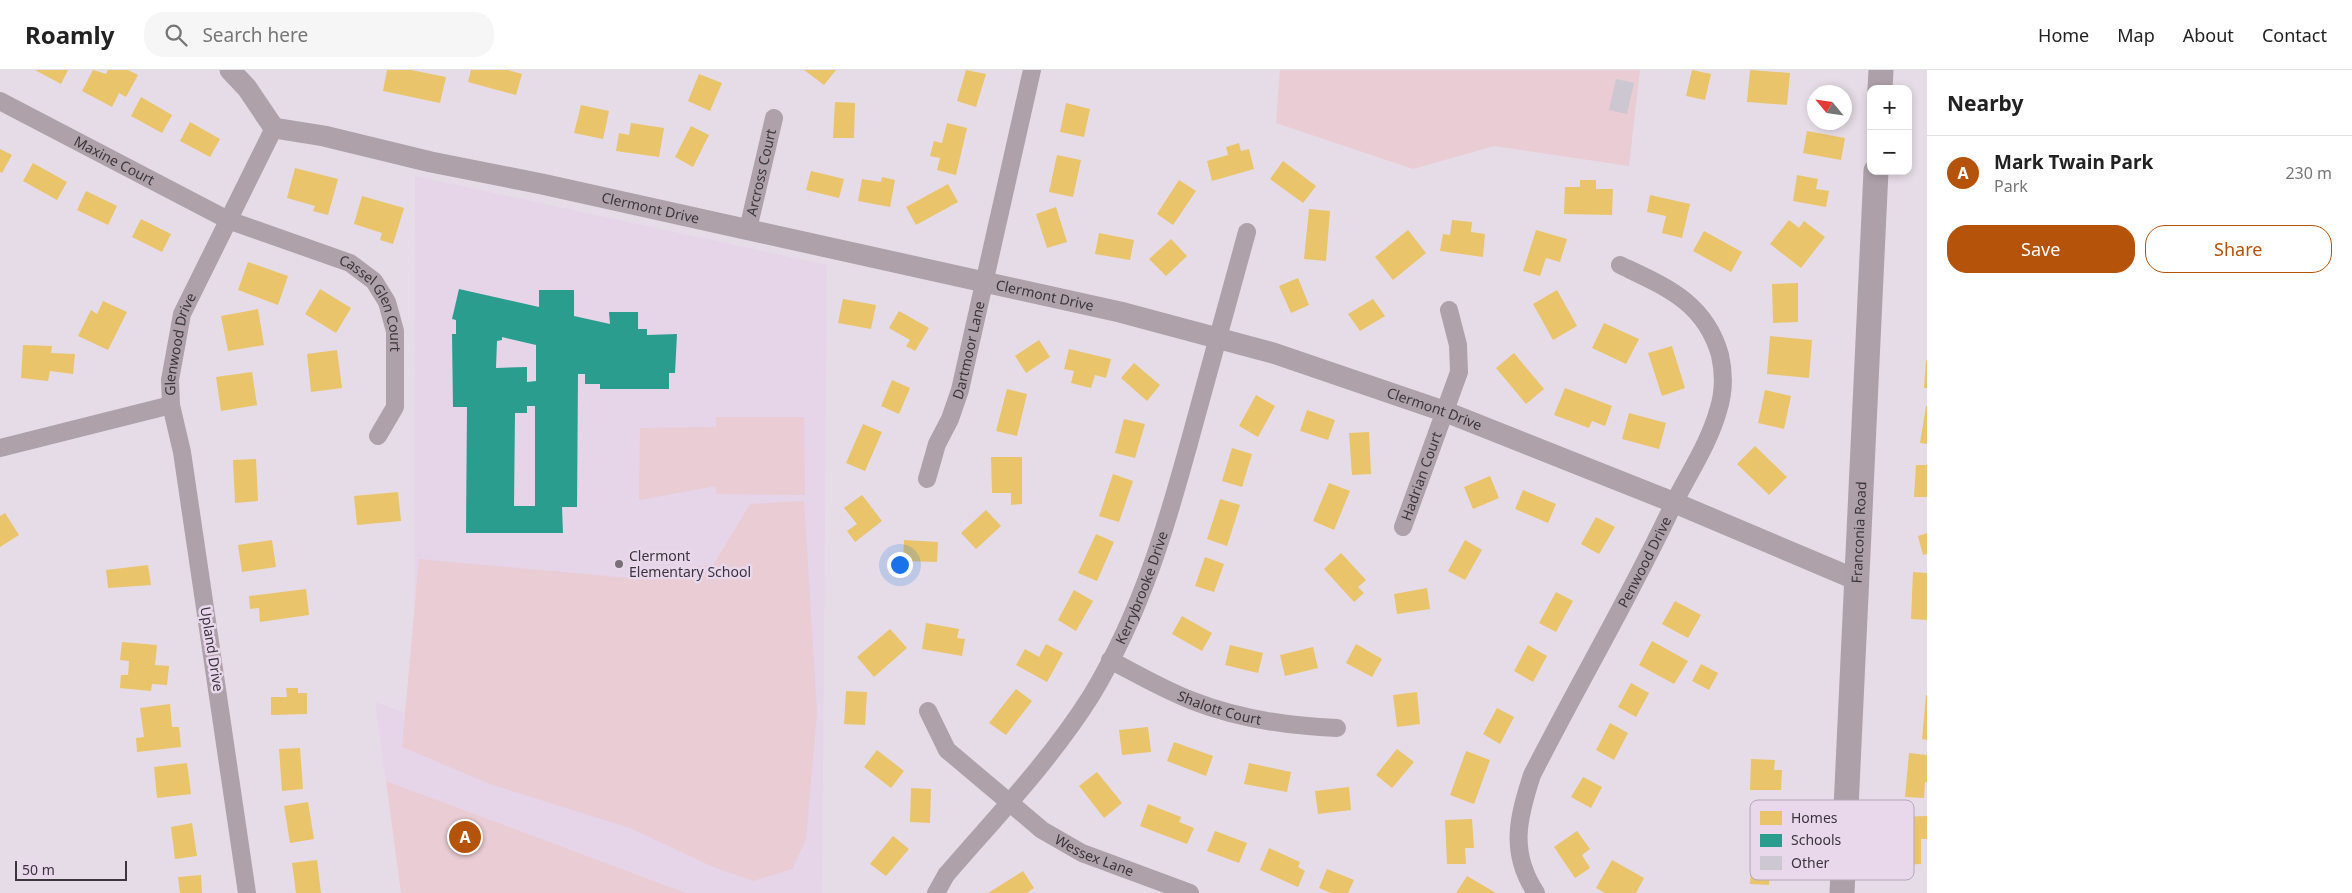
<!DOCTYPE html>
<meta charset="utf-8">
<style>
:root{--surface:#fff;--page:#f6f6f6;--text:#222;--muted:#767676;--line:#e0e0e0;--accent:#b45309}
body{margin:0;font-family:"Noto Sans",sans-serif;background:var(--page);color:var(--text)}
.controls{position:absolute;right:15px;top:15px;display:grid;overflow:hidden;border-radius:10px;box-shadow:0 2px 8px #0003}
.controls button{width:45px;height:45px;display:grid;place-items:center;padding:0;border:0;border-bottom:1px solid var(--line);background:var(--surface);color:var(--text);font:25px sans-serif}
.compass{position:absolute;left:1807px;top:15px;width:45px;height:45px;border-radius:50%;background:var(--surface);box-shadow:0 2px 8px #0003;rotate:299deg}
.scale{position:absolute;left:15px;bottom:12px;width:112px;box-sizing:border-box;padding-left:5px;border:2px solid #3c353d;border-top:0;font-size:14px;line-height:18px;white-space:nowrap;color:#3c353d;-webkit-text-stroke:4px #e9d7ec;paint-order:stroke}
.you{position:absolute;left:899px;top:494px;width:18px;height:18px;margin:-12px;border:4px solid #fff;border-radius:50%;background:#1a73e8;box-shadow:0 0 0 8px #1a73e833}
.badge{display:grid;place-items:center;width:32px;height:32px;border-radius:50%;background:var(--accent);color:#fff;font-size:16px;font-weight:700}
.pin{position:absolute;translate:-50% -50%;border:2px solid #fff;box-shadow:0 1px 5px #0006}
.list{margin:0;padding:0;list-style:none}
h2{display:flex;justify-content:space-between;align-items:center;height:65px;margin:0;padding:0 20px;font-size:21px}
h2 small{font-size:16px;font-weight:400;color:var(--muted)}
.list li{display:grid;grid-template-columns:32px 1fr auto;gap:15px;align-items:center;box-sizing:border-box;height:75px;padding:0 20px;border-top:1px solid var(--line)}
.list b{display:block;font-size:19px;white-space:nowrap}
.list p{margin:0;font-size:16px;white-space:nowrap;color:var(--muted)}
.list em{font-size:16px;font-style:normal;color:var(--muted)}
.actions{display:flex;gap:10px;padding:15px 20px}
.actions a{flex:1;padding:11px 0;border:1px solid var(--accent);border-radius:20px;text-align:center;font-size:18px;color:var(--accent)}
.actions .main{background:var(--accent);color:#fff}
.icon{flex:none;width:28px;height:28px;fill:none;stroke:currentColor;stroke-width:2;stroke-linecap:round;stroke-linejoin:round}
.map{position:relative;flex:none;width:1927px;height:823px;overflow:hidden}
header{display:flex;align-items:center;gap:30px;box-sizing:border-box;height:70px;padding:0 25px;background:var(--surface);border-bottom:1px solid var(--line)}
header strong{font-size:24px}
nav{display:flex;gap:28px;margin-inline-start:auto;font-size:18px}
.search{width:350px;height:45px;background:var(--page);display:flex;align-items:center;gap:12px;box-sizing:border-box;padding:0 18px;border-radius:20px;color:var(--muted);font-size:19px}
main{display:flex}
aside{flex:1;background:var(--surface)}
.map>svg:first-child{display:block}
.built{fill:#e6d4e8}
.green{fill:#e9ccd4}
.homes{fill:#e9c46a}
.schools{fill:#2a9d8f;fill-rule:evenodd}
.building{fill:#ccc7d0}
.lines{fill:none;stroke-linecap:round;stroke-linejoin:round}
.minor{stroke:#aea1a9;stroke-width:18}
.tertiary{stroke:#aea1a9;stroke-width:21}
.secondary{stroke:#aea0a9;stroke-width:25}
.poi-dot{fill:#786f78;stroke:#e9d7ec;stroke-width:2}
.labels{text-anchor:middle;stroke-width:5;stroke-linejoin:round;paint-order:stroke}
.street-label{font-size:14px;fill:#3c353d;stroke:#e9d7ec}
.poi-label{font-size:14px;fill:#3c353d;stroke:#e9d7ec;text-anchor:start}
.key{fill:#e9d7ec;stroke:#b5a6b8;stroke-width:1}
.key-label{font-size:14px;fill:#3c353d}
</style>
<header>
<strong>Roamly</strong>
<div class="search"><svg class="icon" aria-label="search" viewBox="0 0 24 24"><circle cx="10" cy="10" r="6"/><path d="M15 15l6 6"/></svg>Search here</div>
<nav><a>Home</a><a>Map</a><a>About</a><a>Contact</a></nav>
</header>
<main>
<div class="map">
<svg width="1927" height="823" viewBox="0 0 1927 823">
<rect width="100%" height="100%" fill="#e6dce7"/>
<!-- built -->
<path class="built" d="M415 106 827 195 822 823H687L386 711 375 632 414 646Z"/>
<!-- green -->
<g class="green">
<path d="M1280 0H1640L1629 96 1494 76 1413 99 1276 53Z"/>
<path d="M716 347H804L805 425 716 424V416L639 430 640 358 715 357 716 361Z"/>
<path d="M804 431 817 643 806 769 792 799 753 811 711 796 630 758 490 714 402 677 419 489 629 508 714 494 750 434Z"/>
<path d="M386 711 686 823H401Z"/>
</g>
<!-- homes -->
<g class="homes">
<path d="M35 0H68L61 14Z"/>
<path d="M93 0 106 4 108 0H128L138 5 126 27 119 23 112 37 82 21Z"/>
<path d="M387 0H411L446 7 440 33 383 21Z"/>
<path d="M471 0H508L522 4 516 25 468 12Z"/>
<path d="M804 0H836L824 15Z"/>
<path d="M966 0 986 4 976 37 957 31Z"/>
<path d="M1692 0 1711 4 1705 30 1686 26Z"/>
<path d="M1750 0 1790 3 1787 35 1747 32Z"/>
<path d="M699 4 722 13 710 41 688 31Z"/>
<path d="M141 27 172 45 162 63 131 46Z"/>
<path d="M835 32 855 33 854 68H833Z"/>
<path d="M1066 33 1090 39 1084 67 1060 62Z"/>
<path d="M581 35 609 41 603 69 574 63Z"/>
<path d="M190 52 220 69 210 87 180 71Z"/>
<path d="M631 53 664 58 659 87 616 81 619 63 629 65Z"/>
<path d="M947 53 967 58 956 105 937 100 940 88 930 86 934 71 942 73Z"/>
<path d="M691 56 709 65 693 97 675 87Z"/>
<path d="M1807 61 1845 68 1841 90 1803 83Z"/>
<path d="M1239 73 1241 81 1249 79 1254 99 1212 111 1207 91 1228 85 1226 77Z"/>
<path d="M0 79 12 85 2 103 0 102Z"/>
<path d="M1057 85 1081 90 1073 127 1049 122Z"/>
<path d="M1283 91 1316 116 1303 133 1270 109Z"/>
<path d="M33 93 67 112 57 130 23 111Z"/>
<path d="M295 98 338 109 328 145 313 141 315 136 287 128Z"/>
<path d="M811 101 844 109 839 128 806 120Z"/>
<path d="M1797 105 1818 109 1816 119 1829 121 1826 137 1793 131Z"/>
<path d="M882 107 895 110 890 137 858 131 862 109 881 112Z"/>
<path d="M1179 110 1196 121 1173 155 1157 144Z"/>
<path d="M1580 110H1596V119H1613L1612 145 1564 144 1565 117H1580Z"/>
<path d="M948 114 958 132 916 155 906 137Z"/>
<path d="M86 121 117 136 108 155 77 140Z"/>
<path d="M1650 125 1690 134 1682 168 1662 163 1666 146 1647 142Z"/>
<path d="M362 126 404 138 393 174 380 170 382 163 354 154Z"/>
<path d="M1056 137 1067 172 1047 178 1036 144Z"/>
<path d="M1309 139 1330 141 1326 191 1304 189Z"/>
<path d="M141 149 171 164 162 182 132 167Z"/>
<path d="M1452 150 1472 152 1471 162 1485 164 1483 187 1440 181 1443 164 1450 165Z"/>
<path d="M1789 150 1799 158 1804 151 1825 167 1801 198 1770 174Z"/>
<path d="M1408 160 1426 183 1393 210 1375 187Z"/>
<path d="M1536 160 1567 169 1560 192 1546 188 1540 206 1523 201Z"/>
<path d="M1704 161 1742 182 1731 202 1693 181Z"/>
<path d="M1099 163 1134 170 1130 190 1095 184Z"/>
<path d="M1171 169 1187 186 1166 206 1149 189Z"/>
<path d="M248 192 288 206 278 235 238 220Z"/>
<path d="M1298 208 1309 235 1291 243 1279 216Z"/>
<path d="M1798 213V252L1773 253 1772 214Z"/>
<path d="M320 219 351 238 336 263 305 244Z"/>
<path d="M1557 220 1577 256 1553 270 1533 234Z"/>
<path d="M843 229 876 235 871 259 838 253Z"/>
<path d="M1373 229 1385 246 1360 261 1348 244Z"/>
<path d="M103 231 127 242 108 280 78 266 91 240 97 244Z"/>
<path d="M258 239 264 275 228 281 221 246Z"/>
<path d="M899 241 929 258 915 281 906 276 910 270 889 258Z"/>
<path d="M1604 253 1639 269 1626 294 1592 278Z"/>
<path d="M1770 266 1812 270 1809 308 1767 304Z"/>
<path d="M1039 270 1050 287 1026 303 1015 286Z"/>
<path d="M23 275 52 276 51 283 75 284 73 304 50 301 48 311 21 308Z"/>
<path d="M1672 276 1685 318 1662 326 1648 283Z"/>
<path d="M1069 279 1111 289 1106 308 1095 305 1091 318 1071 313 1074 301 1064 299Z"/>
<path d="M337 280 342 318 311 322 307 284Z"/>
<path d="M1514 283 1544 319 1526 334 1496 298Z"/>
<path d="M1926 290 1927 291V318H1924Z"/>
<path d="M1134 293 1160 315 1147 331 1121 308Z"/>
<path d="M252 302 257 335 221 341 216 307Z"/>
<path d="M892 310 910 318 899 344 881 336Z"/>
<path d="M1565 318 1612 336 1605 356 1592 351 1589 358 1554 345Z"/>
<path d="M1007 319 1027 324 1017 366 996 361Z"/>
<path d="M1765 320 1791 326 1784 359 1758 353Z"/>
<path d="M1256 325 1275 336 1258 367 1239 356Z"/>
<path d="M1926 336H1927V374L1920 373Z"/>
<path d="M1307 340 1335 350 1328 370 1300 361Z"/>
<path d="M1629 343 1666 353 1659 379 1622 369Z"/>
<path d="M1124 349 1145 354 1135 388 1115 383Z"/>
<path d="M863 354 882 362 865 401 846 393Z"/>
<path d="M1369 362 1371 404 1352 405 1349 363Z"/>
<path d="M1755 376 1787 407 1769 425 1737 394Z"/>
<path d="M1232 378 1252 384 1242 417 1222 411Z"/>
<path d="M991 387H1022V434L1011 435V423H992Z"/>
<path d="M256 389 258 431 235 433 233 390Z"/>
<path d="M1916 395H1927V427H1914Z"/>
<path d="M1113 404 1133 411 1119 452 1099 446Z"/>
<path d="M1490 406 1499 428 1473 439 1464 417Z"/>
<path d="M1329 413 1350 421 1334 460 1313 451Z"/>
<path d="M1523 420 1556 434 1548 453 1515 439Z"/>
<path d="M398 422 401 451 357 455 354 426Z"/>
<path d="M862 425 882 451 855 472 847 461 857 454 844 438Z"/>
<path d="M1220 429 1240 435 1227 476 1207 469Z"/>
<path d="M986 440 1001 456 976 479 961 463Z"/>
<path d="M5 443 19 465 0 477V446Z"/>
<path d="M1596 447 1615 457 1599 484 1581 474Z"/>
<path d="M1927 463V484L1923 485 1918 466Z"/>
<path d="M1096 464 1114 472 1097 511 1078 503Z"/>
<path d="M272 470 276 497 242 502 238 475Z"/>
<path d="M904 470 938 472 937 492 903 491Z"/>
<path d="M1465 470 1482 480 1465 510 1448 501Z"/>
<path d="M1341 483 1366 510 1358 517 1364 523 1354 532 1324 499Z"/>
<path d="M1205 487 1224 494 1214 522 1195 516Z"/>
<path d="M148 495 151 515 108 518 106 500Z"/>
<path d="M1913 502 1927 503V550L1911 549Z"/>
<path d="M1427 518 1430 539 1397 544 1394 524Z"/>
<path d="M306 519 309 545 260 552 259 538 250 539 249 526Z"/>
<path d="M1074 520 1093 531 1076 561 1058 550Z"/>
<path d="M1556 522 1573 531 1556 562 1539 553Z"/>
<path d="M1675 531 1701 545 1688 568 1662 554Z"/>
<path d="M1182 546 1212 563 1202 581 1172 564Z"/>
<path d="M926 553 959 559 957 568 965 569 962 586 922 579Z"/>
<path d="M890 559 907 578 874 607 857 587Z"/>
<path d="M1652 571 1688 591 1674 614 1639 595Z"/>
<path d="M122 572 157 575 155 595 169 596 167 615 152 614 151 621 120 618 121 605H128L129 591 120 590Z"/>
<path d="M1046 574 1063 583 1047 612 1016 595 1025 579 1039 587Z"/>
<path d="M1356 574 1382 589 1372 607 1346 593Z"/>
<path d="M1230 575 1263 583 1258 603 1225 595Z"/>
<path d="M1528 575 1547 586 1533 612 1514 601Z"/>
<path d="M1313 577 1318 598 1285 606 1280 585Z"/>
<path d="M1701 594 1718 603 1709 620 1692 611Z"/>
<path d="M1631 613 1649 623 1636 647 1618 637Z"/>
<path d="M286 618H298V623H307V644L271 645V627H287Z"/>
<path d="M1016 619 1032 631 1006 665 989 653Z"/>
<path d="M846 621 867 622 865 655 844 654Z"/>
<path d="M1417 622 1420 654 1397 657 1393 625Z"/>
<path d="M1926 625H1927V670L1922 669Z"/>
<path d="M170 634 172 657H179L181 677 137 682 136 668 144 667 140 638Z"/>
<path d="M1497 638 1514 647 1500 674 1483 664Z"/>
<path d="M1610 653 1628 663 1614 690 1596 680Z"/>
<path d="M1148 657 1151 682 1122 685 1119 660Z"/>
<path d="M1174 672 1213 686 1206 706 1167 691Z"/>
<path d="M300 678 303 719 282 721 279 679Z"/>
<path d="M1397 679 1414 692 1392 718 1376 705Z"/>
<path d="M877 680 904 701 891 718 864 697Z"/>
<path d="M1466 681 1490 690 1474 734 1450 725Z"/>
<path d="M1909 683 1927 685V712H1925L1924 728 1905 727Z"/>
<path d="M1751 689 1775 690 1774 700H1782L1781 720H1750Z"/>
<path d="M187 693 191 724 157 728 154 697Z"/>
<path d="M1249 693 1291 702 1287 722 1244 714Z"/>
<path d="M1097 702 1122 733 1104 748 1079 716Z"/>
<path d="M1583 707 1602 717 1591 738 1571 727Z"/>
<path d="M1349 717 1351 740 1318 744 1315 721Z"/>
<path d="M911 718 931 719 930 753 910 752Z"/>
<path d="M308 732 314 769 290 773 284 736Z"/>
<path d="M1148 734 1181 747 1179 752 1194 758 1187 774 1140 756Z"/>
<path d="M1927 746V769H1921V794L1897 795V747Z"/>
<path d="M1472 749 1474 778H1465L1466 794H1447L1445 750Z"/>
<path d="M192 753 197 786 175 789 171 757Z"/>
<path d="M1215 761 1247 773 1239 793 1207 781Z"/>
<path d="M1577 761 1590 779 1582 785 1590 798 1575 808 1554 777Z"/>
<path d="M893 766 909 779 886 806 870 794Z"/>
<path d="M1753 767 1772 768 1769 815 1750 814Z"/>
<path d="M1269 778 1300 792 1298 797 1305 801 1298 817 1260 800Z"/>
<path d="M317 790 321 823H296L292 793Z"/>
<path d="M1612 790 1644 808 1636 823H1605L1596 818Z"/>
<path d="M1327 799 1354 810 1348 823H1331L1319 818Z"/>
<path d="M1023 801 1034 818 1027 823H988Z"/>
<path d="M201 805 202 823H180L178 807Z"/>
<path d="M1467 806 1496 823H1456Z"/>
</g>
<!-- schools -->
<path class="schools" d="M459 219 539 237V220H574V246L610 254 609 242H638V259H647V265L677 264 675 303H669V319H600V314H585V304H578L577 437H562L563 463H466L467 337H453L452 264H456V250L452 249ZM502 267 536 275V311L527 312V297L496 298 497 271 502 270ZM527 336H535V436H514L515 343H527Z"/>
<!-- building -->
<path class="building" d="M1616 9 1634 13 1627 44 1609 40Z"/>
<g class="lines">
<!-- minor -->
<g class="minor">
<path id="s1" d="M0 31 228 150 350 193 374 211 387 232 395 261V337L378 366"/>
<path id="s2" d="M748 159 774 48"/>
<path d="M0 378 171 335"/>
<path id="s3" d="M927 409 937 374 950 349 960 320 1032 0"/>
<path id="s4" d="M1403 457 1459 302 1458 275 1449 240"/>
<path id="s5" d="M1110 590C1137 604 1164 620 1193 631 1239 649 1288 656 1337 658"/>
<path id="s6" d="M928 641 947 680 1042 760 1082 783 1190 823"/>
<path id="s7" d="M247 823 182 382 171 335 170 310 182 244 274 58"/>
<path id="s8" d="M936 823 946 805C996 747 1050 691 1091 626 1143 540 1168 451 1194 355 1212 291 1229 226 1247 162"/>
<path id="s9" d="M1536 823C1509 782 1518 748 1532 705 1578 614 1631 525 1674 433 1689 403 1709 373 1718 341 1724 323 1724 303 1720 285 1705 232 1666 217 1620 195"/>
</g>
<!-- tertiary -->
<path class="tertiary" id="s10" d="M230 0 247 18 274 58 324 66 431 92 542 114 1120 242 1273 283 1446 342 1675 433 1857 510"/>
<!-- secondary -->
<g class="secondary">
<path d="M1880 19 1881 0"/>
<path id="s11" d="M1842 823 1876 101"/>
</g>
</g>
<!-- markers -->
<circle class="poi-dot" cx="619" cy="494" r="5"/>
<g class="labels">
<!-- street labels -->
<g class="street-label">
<text dy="5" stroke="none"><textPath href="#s1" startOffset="129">Maxine Court</textPath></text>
<text dy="5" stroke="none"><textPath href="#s2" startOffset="58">Arcross Court</textPath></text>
<text dy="5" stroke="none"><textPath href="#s10" startOffset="458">Clermont Drive</textPath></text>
<text dy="5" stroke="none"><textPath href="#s10" startOffset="862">Clermont Drive</textPath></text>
<text dy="5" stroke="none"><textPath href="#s1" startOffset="434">Cassel Glen Court</textPath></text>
<text dy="5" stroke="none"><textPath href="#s7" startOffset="556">Glenwood Drive</textPath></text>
<text dy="5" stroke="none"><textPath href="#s3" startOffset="136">Dartmoor Lane</textPath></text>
<text dy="5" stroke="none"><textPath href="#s10" startOffset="1268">Clermont Drive</textPath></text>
<text dy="5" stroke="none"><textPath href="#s4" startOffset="54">Hadrian Court</textPath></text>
<text dy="5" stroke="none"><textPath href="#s11" startOffset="361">Franconia Road</textPath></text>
<text dy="5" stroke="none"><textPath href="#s9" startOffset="364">Penwood Drive</textPath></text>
<text dy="5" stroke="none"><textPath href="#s8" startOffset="371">Kerrybrooke Drive</textPath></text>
<text transform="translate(212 579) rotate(81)" y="5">Upland Drive</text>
<text dy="5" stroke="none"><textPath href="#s5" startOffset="120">Shalott Court</textPath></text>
<text dy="5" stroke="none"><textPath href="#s6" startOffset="226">Wessex Lane</textPath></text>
</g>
<!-- poi labels -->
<g class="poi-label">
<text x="629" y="491">Clermont<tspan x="629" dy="16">Elementary School</tspan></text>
</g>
</g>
<!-- legend -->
<rect x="1750" y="730" width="164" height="80" rx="8" class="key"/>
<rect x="1760" y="741" width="22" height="14" fill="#e9c46a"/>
<rect x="1760" y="764" width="22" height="13" fill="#2a9d8f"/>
<rect x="1760" y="786" width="22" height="14" fill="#ccc7d0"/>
<g class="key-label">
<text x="1791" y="753">Homes</text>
<text x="1791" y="775">Schools</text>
<text x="1791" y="798">Other</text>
</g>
</svg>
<div class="controls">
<button>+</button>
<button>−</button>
</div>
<svg class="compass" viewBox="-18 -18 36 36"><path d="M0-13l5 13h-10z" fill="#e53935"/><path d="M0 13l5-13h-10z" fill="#767676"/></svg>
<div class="scale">50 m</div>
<div class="you"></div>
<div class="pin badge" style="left:465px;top:767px">A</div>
</div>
<aside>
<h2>Nearby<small></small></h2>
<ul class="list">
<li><span class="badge">A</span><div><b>Mark Twain Park</b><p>Park</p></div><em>230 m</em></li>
</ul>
<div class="actions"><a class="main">Save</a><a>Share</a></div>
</aside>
</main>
